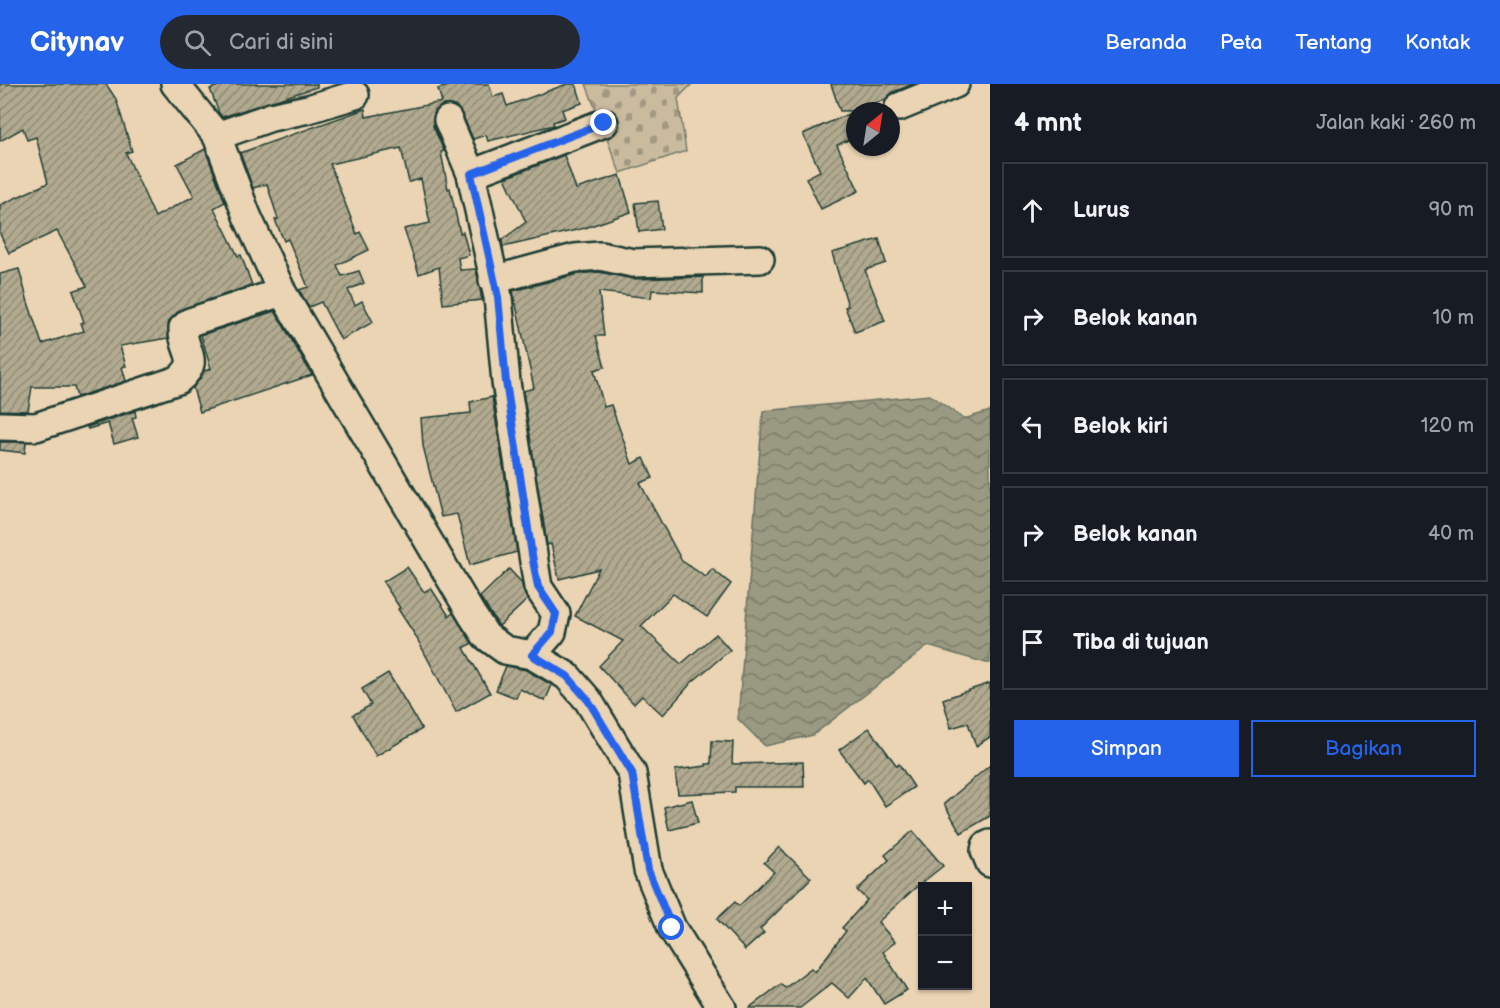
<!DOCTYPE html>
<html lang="id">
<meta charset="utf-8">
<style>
:root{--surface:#171b24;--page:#242831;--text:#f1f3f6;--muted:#9ea1a6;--line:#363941;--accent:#2563eb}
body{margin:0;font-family:"Balsamiq Sans",sans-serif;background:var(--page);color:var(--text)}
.controls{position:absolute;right:18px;bottom:18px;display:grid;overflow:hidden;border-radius:0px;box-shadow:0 2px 4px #0004}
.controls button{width:54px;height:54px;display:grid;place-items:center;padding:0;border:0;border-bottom:2px solid var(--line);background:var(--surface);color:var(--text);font:30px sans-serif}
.compass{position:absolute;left:846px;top:18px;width:54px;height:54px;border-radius:50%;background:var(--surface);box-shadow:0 2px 4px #0004;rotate:30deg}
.stop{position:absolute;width:18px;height:18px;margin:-14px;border:4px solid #2563eb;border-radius:50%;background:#fff}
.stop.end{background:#2563eb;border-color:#fff;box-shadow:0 2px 6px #0008}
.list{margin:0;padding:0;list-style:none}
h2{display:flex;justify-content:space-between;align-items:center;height:78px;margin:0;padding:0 24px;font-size:26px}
h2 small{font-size:20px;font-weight:400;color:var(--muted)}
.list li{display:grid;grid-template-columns:39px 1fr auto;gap:18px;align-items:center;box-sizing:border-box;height:96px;margin:0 12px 12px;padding:0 12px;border:2px solid var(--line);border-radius:0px}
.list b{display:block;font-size:22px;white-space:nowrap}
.list em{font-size:20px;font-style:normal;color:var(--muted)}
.actions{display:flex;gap:12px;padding:18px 24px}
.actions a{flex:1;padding:14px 0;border:2px solid var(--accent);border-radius:0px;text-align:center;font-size:21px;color:var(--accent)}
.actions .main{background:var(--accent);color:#fff}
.icon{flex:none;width:33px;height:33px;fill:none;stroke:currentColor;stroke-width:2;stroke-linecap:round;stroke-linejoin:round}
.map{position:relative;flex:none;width:990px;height:924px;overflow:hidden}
header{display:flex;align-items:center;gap:36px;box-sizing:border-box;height:84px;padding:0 30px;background:var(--accent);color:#fff}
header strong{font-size:28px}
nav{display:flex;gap:33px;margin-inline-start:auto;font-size:21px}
.search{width:420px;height:54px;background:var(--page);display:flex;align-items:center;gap:15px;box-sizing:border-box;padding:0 21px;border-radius:33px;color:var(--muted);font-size:22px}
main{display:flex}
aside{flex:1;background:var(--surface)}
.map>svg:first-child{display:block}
.cemetery{fill:url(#cemetery-stones);stroke:#747c6a;stroke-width:1.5}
.water{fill:url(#water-waves);stroke:#697463;stroke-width:1.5}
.building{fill:url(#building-hatch);stroke:#1f3d34;stroke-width:1.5}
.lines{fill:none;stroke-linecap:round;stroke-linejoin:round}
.minor-casing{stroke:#1f3d34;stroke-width:32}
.minor{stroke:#ebd4b4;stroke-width:27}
.route{stroke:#2563eb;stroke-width:8}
</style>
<header>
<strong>Citynav</strong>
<div class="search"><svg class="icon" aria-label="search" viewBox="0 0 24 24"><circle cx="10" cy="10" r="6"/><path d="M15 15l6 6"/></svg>Cari di sini</div>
<nav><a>Beranda</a><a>Peta</a><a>Tentang</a><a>Kontak</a></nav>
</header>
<main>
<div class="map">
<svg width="990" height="924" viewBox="0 0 990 924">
<defs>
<pattern id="cemetery-stones" width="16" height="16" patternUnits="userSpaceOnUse" patternTransform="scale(1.5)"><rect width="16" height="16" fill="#cabb9f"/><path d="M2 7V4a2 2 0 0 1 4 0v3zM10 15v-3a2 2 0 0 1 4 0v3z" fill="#a39982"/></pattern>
<pattern id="water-waves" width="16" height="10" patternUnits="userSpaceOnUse" patternTransform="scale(1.5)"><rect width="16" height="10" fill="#9a9982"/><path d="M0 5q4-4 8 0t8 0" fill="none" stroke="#7d7e6b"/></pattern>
<pattern id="building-hatch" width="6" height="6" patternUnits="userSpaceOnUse" patternTransform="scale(1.5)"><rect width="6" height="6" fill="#b2aa90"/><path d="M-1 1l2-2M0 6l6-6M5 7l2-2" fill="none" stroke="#908c76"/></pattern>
</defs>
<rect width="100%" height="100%" fill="#ebd4b4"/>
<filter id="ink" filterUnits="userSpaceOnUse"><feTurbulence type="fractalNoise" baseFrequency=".0167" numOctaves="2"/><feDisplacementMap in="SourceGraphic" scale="12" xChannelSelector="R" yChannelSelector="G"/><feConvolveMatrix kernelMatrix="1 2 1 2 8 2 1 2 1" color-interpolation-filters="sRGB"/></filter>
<g filter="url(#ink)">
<!-- cemetery -->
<path class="cemetery" d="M586 0H692L678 14 686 67 620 89Z"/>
<!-- water -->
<path class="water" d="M930 311 964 335 990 327V579H986L928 562 813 651 765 662 738 635 763 327Z"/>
<!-- building -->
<g class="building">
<path d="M0 0H106L116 15 132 67 126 69 155 133 194 112 177 80 205 65 225 118 214 124 238 172 241 171 252 201 180 226 169 237 168 254 120 262 126 282 122 283 126 297 77 313 74 303H32L28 327 0 326V190L19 185 28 218 42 260 84 247 81 239 84 238 73 207 87 202 57 147 9 169 0 150V121L48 99 36 53 27 56 23 44 0 57Z"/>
<path d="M224 0H317V3L222 33 219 29 210 5Z"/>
<path d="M455 0H489L493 13 503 10 507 22 567 0H576L582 19 562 26 565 34 553 38 554 41 488 57 486 51 473 55 462 30 457 23 450 21H442L435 27 433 34V42L444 67 441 68 448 105 450 104 460 149 463 148 469 171 458 174 460 186 476 185 482 216 443 220 439 183 419 190 404 145 430 139 421 95 409 98 401 64 330 80 357 150 360 148 369 166 337 181 342 192 359 187 364 199 348 206 355 221 362 217 373 238 341 256 321 218 309 223 299 206 308 203 288 155 284 157 275 136 278 135 267 100 253 104 240 69 365 25 366 33 442 18 438 5Z"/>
<path d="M831 0H914L893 8 886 15 873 20 876 27H840Z"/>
<path d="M855 27V53L837 61 859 107 821 125 806 94 820 87 803 50Z"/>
<path d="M564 71 576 105 620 91 631 128 585 144 503 163 502 156 526 138 505 94Z"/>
<path d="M658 117 662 145 639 148 635 119Z"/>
<path d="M879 155 886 179 865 186 885 237 855 248 845 223 848 222 832 169Z"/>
<path d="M599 188 633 195 703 193V209L652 206 651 214 599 208 604 252H596L605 283 594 286 604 323 611 321 632 380 644 374 653 394 640 399 682 477 706 493 712 485 731 500 707 533 673 510 641 542 681 580 716 550 730 566 692 598 663 631 642 612 634 620 599 582 623 557 575 532 599 485 559 495 551 460 547 461 523 307 534 304 513 207 578 190Z"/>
<path d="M275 227 312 291 200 328 193 304 204 287 211 285 201 251Z"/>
<path d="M492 313 517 468 470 481 457 430 441 433 423 362 421 334 471 329 470 318Z"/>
<path d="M135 327 136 333 132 334 138 353 114 360 108 339 88 345 87 343Z"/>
<path d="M0 358H26L25 369 0 366Z"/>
<path d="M407 483 424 508 431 504 449 532 453 529 472 559 464 564 490 609 456 628 415 551 398 525 400 524 383 498Z"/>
<path d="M509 485 521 498 527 516 499 542 480 513Z"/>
<path d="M506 582 526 586 552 601 545 617 520 605 516 614 496 606Z"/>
<path d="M388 589 422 645 376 672 353 631 371 621 362 605Z"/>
<path d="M990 599V653L976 662 968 639 951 644 943 615Z"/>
<path d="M869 644 897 682 899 680 914 703 885 722 868 695 864 699 839 666Z"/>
<path d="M712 657 733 658 732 679 734 680 803 678 804 703H735V708L678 710 675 686 706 682V680H711Z"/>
<path d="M990 681V732L961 749 944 720Z"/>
<path d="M692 716 698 739 669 746 664 723Z"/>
<path d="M913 747 943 782 914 805 878 838 895 858 883 868 907 906 884 920 867 894 849 914 832 899 800 924H749L781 900 785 904 811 884 815 888 846 847 842 844 867 816 857 806 889 776 885 771Z"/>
<path d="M779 763 811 794 760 845 764 849 745 866 717 835 735 818 739 822 774 788 764 779Z"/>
</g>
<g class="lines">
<!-- minor casing -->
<g class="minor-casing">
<g id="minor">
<path d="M175 0 217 52 247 132 282 208 472 531 486 552 505 566 532 571 567 592 588 616 632 689 648 786 672 844 722 924"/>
<path d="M899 23 955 0"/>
<path d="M448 36 471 90 498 213 506 298 538 503 556 530 552 548 532 571"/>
<path d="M217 52 271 33 308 25 355 11"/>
<path d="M471 90 604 39"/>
<path d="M493 196 575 174 600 172 633 179 760 175"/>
<path d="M0 342 36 343 178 296C203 276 182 268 183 244L190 238 282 208"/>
<path d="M990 760 986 762 985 767 990 779"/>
</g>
</g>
<!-- minor -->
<use href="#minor" class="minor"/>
</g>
</g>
<g class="lines" filter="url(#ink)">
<!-- route -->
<path class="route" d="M604 39 471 90 498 213 506 298 532 471 538 503 556 530 552 548 532 571 567 592 588 616 632 689 648 786 672 844"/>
</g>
</svg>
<div class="controls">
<button>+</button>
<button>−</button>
</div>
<svg class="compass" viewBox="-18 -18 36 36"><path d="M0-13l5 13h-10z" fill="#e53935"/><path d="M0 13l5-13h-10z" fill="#9ea1a6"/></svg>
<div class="stop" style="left:672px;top:844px"></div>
<div class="stop end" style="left:604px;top:39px"></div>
</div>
<aside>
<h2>4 mnt<small>Jalan kaki · 260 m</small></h2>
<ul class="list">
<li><svg class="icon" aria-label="ahead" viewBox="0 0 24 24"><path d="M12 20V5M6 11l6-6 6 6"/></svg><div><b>Lurus</b></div><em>90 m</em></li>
<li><svg class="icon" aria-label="right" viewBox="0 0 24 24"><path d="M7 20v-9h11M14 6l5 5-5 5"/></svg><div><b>Belok kanan</b></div><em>10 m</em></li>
<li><svg class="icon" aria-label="left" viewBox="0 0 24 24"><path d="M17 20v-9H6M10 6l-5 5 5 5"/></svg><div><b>Belok kiri</b></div><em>120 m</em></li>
<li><svg class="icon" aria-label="right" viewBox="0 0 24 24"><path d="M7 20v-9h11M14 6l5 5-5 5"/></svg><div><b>Belok kanan</b></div><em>40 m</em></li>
<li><svg class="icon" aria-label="arrive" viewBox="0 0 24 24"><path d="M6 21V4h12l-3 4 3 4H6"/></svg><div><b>Tiba di tujuan</b></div></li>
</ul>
<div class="actions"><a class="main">Simpan</a><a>Bagikan</a></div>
</aside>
</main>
